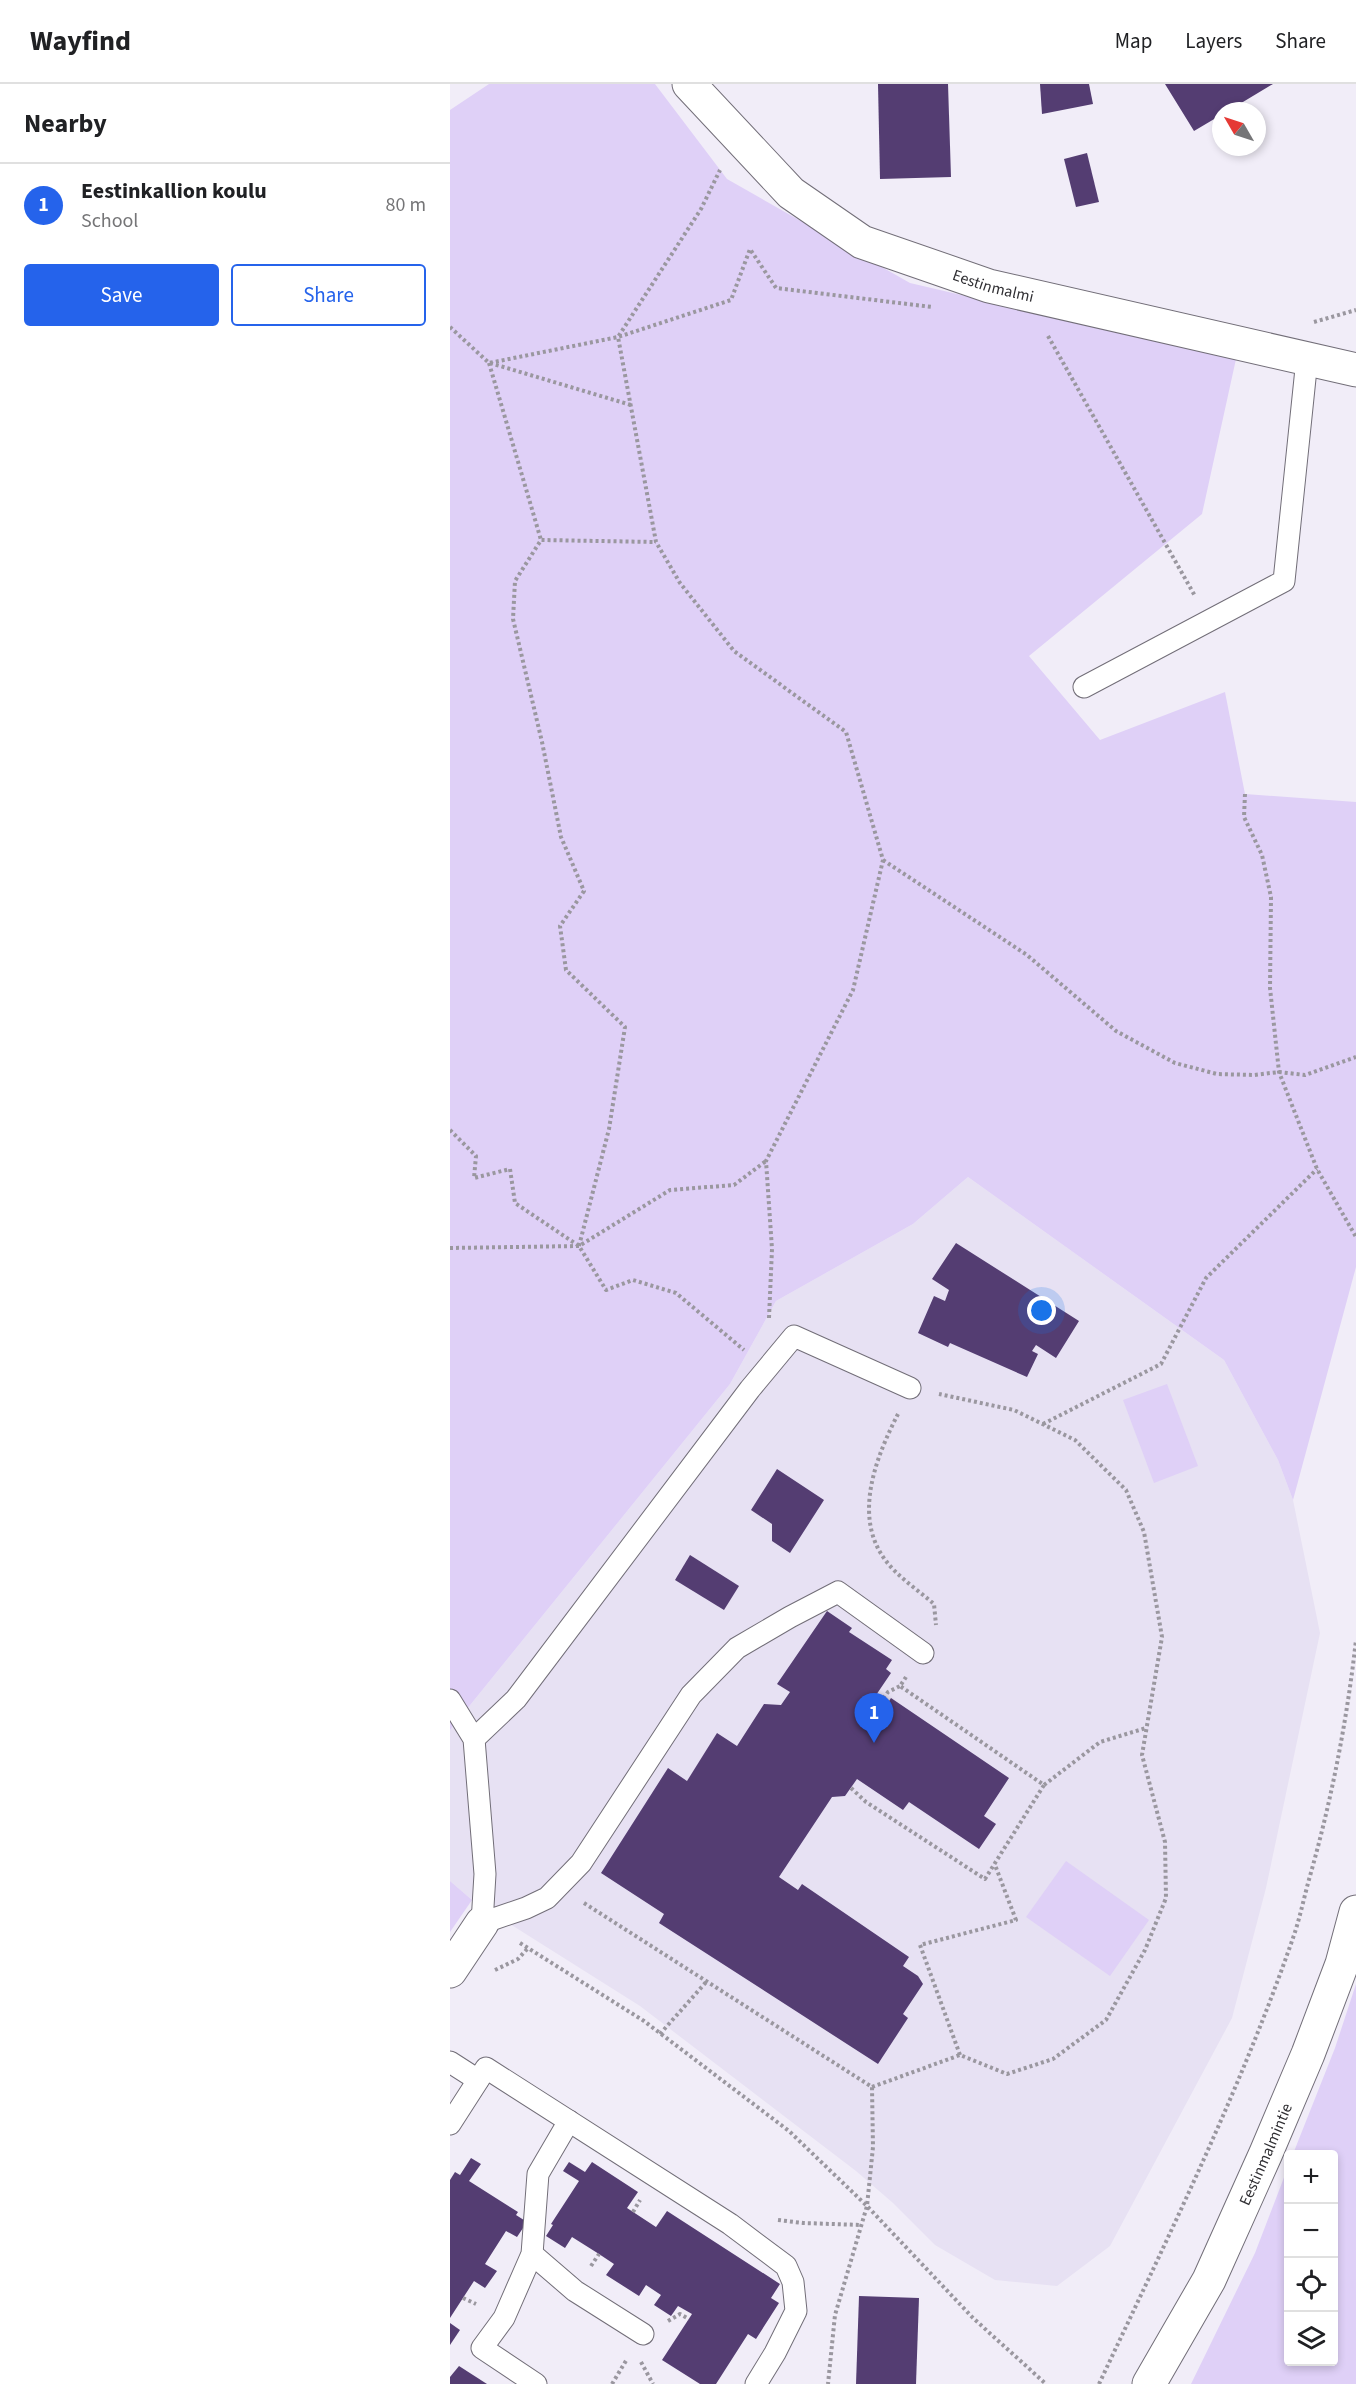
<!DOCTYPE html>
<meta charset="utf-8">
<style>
:root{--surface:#fff;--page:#f2f2f2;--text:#202124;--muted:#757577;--line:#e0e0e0;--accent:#2563eb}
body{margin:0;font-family:"Source Sans 3",sans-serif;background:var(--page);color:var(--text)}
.controls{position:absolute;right:18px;bottom:18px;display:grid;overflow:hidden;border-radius:6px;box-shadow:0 3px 9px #0003}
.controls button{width:54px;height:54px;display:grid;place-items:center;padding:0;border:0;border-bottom:2px solid var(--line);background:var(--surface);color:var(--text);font:30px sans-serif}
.compass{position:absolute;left:762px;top:18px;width:54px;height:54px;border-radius:50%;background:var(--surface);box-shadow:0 3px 9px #0003;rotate:309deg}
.you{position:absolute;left:592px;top:1227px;width:21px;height:21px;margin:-15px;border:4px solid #fff;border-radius:50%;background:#1a73e8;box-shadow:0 0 0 9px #1a73e833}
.badge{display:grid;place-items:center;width:39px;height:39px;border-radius:50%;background:var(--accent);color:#fff;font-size:20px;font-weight:700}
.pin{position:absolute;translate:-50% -50px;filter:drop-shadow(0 2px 3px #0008)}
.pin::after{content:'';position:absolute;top:32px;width:21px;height:18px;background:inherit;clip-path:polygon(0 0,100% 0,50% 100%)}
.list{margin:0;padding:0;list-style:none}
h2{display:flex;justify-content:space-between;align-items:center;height:78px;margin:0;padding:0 24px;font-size:26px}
h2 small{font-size:20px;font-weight:400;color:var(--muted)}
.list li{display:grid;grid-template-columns:39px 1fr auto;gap:18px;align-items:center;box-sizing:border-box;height:84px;padding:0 24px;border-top:2px solid var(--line)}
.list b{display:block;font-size:22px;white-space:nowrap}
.list p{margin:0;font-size:20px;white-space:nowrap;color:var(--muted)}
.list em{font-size:20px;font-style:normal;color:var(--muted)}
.actions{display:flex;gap:12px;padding:18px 24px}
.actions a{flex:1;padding:14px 0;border:2px solid var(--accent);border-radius:6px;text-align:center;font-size:21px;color:var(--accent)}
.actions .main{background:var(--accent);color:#fff}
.icon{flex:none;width:33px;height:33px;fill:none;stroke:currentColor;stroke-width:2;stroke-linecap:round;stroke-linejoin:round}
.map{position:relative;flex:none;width:906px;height:2300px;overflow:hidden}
header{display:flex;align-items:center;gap:36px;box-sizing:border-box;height:84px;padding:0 30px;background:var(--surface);border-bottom:2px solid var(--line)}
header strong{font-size:28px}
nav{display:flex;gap:33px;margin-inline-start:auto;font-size:21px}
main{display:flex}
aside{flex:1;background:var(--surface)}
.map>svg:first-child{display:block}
.built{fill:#e7e1f3}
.green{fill:#dfd0f7}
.building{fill:#543d72}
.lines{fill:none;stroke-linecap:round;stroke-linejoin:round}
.service-casing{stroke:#726e78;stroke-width:23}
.minor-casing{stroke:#726e78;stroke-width:35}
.tertiary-casing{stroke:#726e78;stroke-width:35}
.path{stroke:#9a979f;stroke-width:4;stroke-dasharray:3 3;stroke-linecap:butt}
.service{stroke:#fff;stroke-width:21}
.minor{stroke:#fff;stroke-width:33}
.tertiary{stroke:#fff;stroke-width:33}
.labels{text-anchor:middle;stroke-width:6;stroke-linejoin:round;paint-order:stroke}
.street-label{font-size:16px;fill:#302f33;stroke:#fff}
</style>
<header>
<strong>Wayfind</strong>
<nav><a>Map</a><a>Layers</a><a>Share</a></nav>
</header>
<main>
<aside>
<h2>Nearby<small></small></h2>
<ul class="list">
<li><span class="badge">1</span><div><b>Eestinkallion koulu</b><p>School</p></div><em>80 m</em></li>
</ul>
<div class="actions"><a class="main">Save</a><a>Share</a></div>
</aside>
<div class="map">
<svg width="906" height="2300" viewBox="0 0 906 2300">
<rect width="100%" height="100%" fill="#f1edf8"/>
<!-- built -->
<path class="built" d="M518 1093 774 1276 828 1376 843 1416 870 1549 816 1804 782 1934 660 2162 607 2202 545 2196 485 2161 443 2119 406 2087 190 1922 22 1816 0 1797V1646L280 1300 326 1217 463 1140Z"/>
<!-- green -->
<g class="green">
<path d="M39 0H205L277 95 460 199 786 275 752 430 579 572 650 656 775 608 795 710 906 718V1183L843 1416 828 1376 774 1276 518 1093 463 1140 326 1217 280 1300 0 1646V26Z"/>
<path d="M717 1300 748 1382 704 1399 673 1316Z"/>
<path d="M616 1777 699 1836 660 1892 576 1833Z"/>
<path d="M0 1797 22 1816 0 1848Z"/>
<path d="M906 1900V2300H741L805 2169 838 2083V2278H884V2070H843L885 1964Z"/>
</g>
<!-- building -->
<g class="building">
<path d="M428 0H498L501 93 430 95Z"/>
<path d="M590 0H639L643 20 592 30Z"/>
<path d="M715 0H823L778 27H771V31L744 47Z"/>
<path d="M637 69 649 118 626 123 614 75Z"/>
<path d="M506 1159 629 1237 606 1274 586 1261 582 1267 588 1270 577 1293 500 1259 498 1263 468 1249 484 1212 495 1217 499 1206 482 1195Z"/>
<path d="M327 1385 374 1416 340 1469 322 1457V1440L301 1426Z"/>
<path d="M240 1471 289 1502 274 1526 225 1496Z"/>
<path d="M377 1527 402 1544 399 1548 442 1576 436 1585 441 1589 420 1620 432 1628 441 1614 559 1694 534 1732 546 1740 529 1765 459 1718 453 1726 407 1695 395 1712 382 1713 329 1793 348 1806 352 1800 459 1873 453 1882 468 1892 473 1900 453 1930 458 1934 428 1980 209 1839 214 1830 151 1789 218 1684 237 1697 267 1649 287 1662 314 1620 331 1621 340 1608 327 1600Z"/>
<path d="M21 2074 31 2080 19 2097 68 2128 66 2131 77 2138 67 2153 56 2147 35 2180 47 2187 35 2204 24 2197 0 2234V2096L5 2088 10 2091Z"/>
<path d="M119 2078 135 2088 142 2078 188 2108 177 2124 206 2143 217 2127 330 2200 321 2214 329 2219 306 2255 298 2250 266 2300H250L212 2276 242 2230 228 2222 221 2232 204 2221 211 2211 196 2201 189 2212 156 2191 164 2180 149 2170 122 2153 115 2164 96 2152 103 2141 101 2140 129 2097 113 2087Z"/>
<path d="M409 2212 469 2214 466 2300H406Z"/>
<path d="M0 2239 10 2246 0 2261Z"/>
<path d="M9 2282 37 2300H0V2293Z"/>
</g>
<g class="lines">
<!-- service casing -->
<g class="service-casing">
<g id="service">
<path d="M634 603 834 497 857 275"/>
<path d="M0 1616 24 1655 35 1790 32 1839 76 1824 97 1814 131 1779 241 1611 287 1564 340 1533 388 1508 473 1569"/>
<path d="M24 1655 66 1615 300 1305 344 1252 460 1304"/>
<path d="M0 1978 28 1996"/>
<path d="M0 2040 36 1984 280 2140 336 2182 343 2198 346 2227 325 2269 306 2300"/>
<path d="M82 2170 125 2207 193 2250"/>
<path d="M86 2300 32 2264 54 2234 82 2170 88 2090 119 2037"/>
</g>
</g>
<!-- minor casing -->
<g class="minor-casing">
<g id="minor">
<path id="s1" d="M239 0 341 109 412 158 539 202 906 286"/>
<path d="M0 1887 32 1839"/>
</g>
</g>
<!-- tertiary casing -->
<g class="tertiary-casing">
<g id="tertiary">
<path id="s2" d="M699 2300 759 2196 816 2069 858 1970 892 1880 906 1828"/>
</g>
</g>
<!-- path -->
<g class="path">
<path d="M864 238 906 226"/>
<path d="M0 243 39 279 168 253 251 125 270 86"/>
<path d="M598 252 745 512"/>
<path d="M39 279 91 456"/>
<path d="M40 279 181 321"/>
<path d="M795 710 794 733 812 771 821 813 820 904 829 988 867 1085 906 1153"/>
<path d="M433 776 577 871 666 947 725 979 767 990 804 991 829 988 855 991 906 973"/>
<path d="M0 1046 26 1072 24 1094 60 1085 65 1119 129 1162 156 1206 183 1196 226 1209 294 1266"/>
<path d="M129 1162 159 1045 175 943 116 886 110 842 134 807 111 753 92 658 63 535 65 497 91 456 206 458"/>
<path d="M0 1164 129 1162 220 1106 284 1101 316 1077"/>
<path d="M319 1234 322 1165 316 1077 403 906 433 776 396 648 284 567 230 499 206 458 168 253 281 216 300 165 326 204 482 223"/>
<path d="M448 1330C426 1373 402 1433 436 1477 448 1493 468 1506 484 1520L486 1541"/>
<path d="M593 1340 711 1280 756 1194 867 1085"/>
<path d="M426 1624 438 1608 450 1602"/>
<path d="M594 1701 650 1658 696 1644"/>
<path d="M401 1704 416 1718 535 1795 594 1701 450 1602 456 1593"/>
<path d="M134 1819 422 2003 423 2063 417 2122 385 2231 378 2300"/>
<path d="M70 1859 194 1937 339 2047 417 2122 523 2234 596 2300"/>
<path d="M45 1886 68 1875 79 1863"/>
<path d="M210 1950 257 1897"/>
<path d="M510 1971 470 1861 566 1836 545 1781"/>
<path d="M422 2003 510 1971 557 1990 603 1975 656 1936 695 1866 716 1814 715 1758 692 1671 712 1553 694 1448 676 1406 625 1356 564 1326 489 1310"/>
<path d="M183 2128 190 2116"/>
<path d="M328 2136 353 2139 411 2141"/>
<path d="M141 2182 149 2170"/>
<path d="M13 2214 26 2220"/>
<path d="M218 2237 230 2230 239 2235"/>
<path d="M191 2278 203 2300"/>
<path d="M162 2300 177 2275"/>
<path d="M649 2300C718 2153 790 2007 843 1854 850 1834 854 1813 860 1792 882 1714 897 1636 906 1556"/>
</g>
<!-- service -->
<use href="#service" class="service"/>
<!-- minor -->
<use href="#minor" class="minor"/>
<!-- tertiary -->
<use href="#tertiary" class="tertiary"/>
</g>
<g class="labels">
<!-- street labels -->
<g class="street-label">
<text dy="6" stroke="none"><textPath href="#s1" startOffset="374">Eestinmalmi</textPath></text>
<text dy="6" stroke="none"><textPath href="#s2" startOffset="258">Eestinmalmintie</textPath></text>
</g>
</g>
</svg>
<div class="controls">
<button>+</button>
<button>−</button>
<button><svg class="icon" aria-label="locate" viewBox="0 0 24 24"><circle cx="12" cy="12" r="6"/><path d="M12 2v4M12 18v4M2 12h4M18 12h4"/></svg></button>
<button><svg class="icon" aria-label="layers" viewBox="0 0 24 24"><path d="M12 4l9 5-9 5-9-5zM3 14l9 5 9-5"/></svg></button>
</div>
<svg class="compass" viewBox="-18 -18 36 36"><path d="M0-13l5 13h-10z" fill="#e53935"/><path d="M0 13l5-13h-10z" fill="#757577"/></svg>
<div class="you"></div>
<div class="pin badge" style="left:424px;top:1659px">1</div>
</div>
</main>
